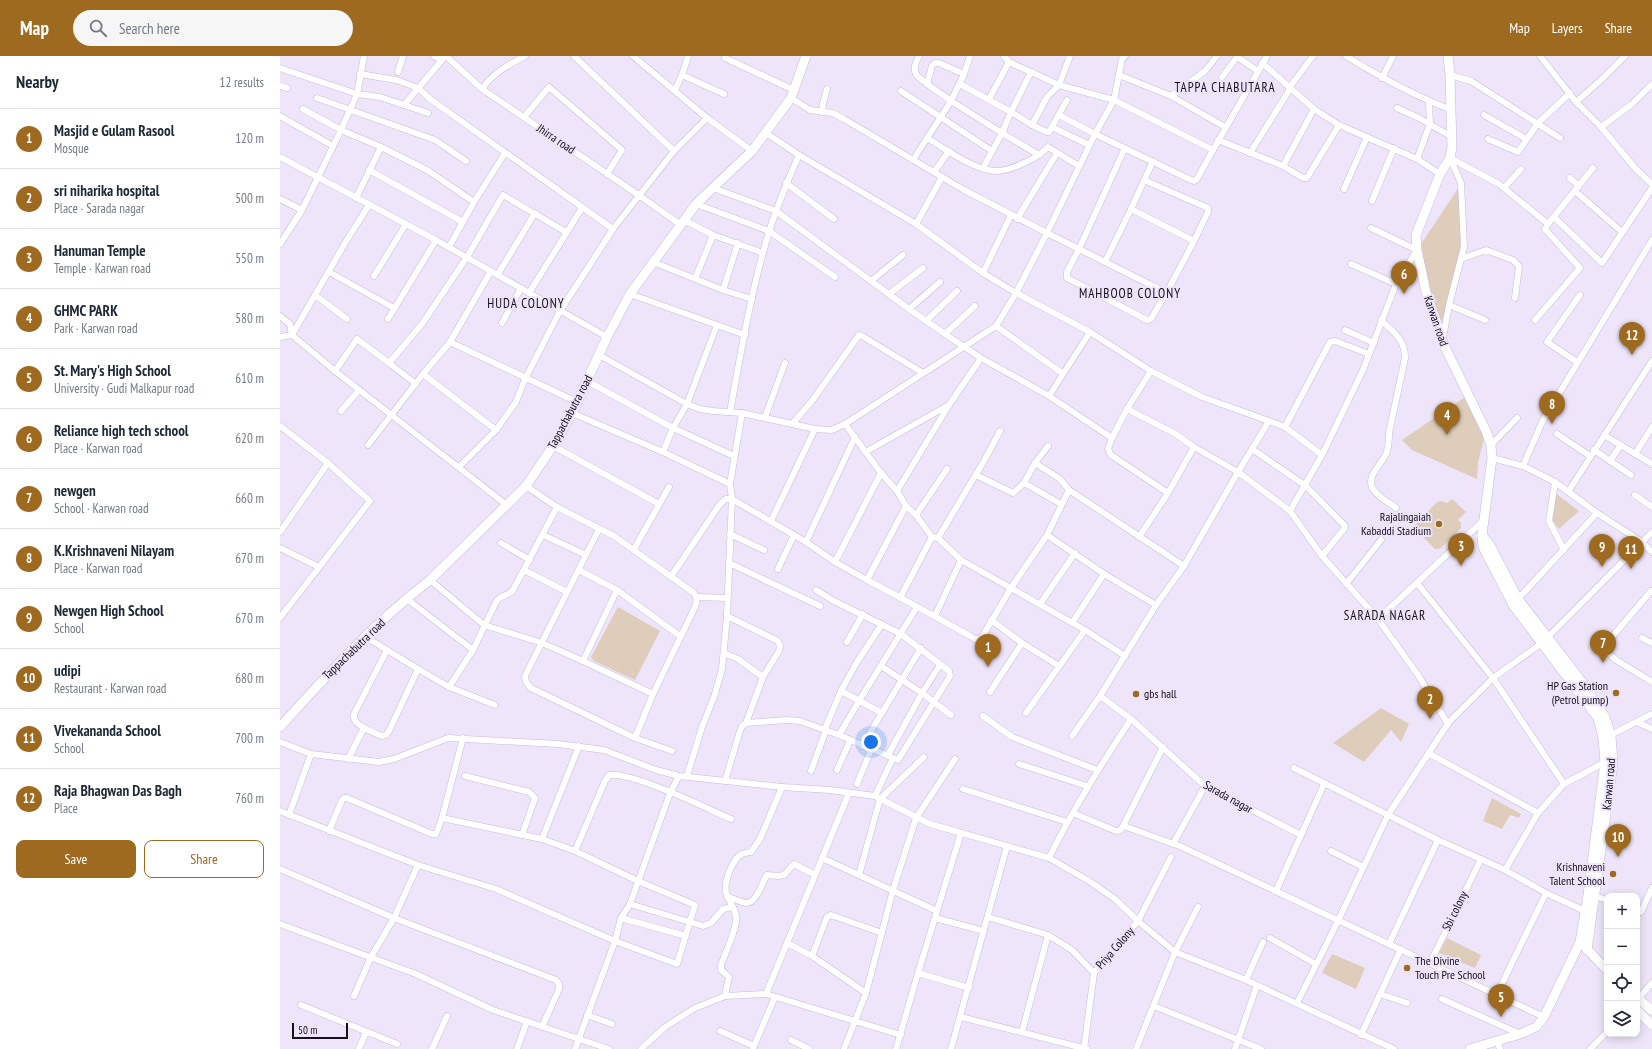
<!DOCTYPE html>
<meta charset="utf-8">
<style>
:root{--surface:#fff;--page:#f6f6f7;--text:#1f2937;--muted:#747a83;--line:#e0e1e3;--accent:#9d6a20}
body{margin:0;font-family:"PT Sans Narrow",sans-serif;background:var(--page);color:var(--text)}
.controls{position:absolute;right:12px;bottom:12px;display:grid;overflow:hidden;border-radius:8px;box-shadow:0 2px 10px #0003}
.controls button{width:36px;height:36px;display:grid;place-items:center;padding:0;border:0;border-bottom:1px solid var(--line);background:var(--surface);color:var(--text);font:20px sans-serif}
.scale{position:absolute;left:12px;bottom:10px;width:56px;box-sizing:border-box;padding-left:4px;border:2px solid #140f1b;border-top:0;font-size:11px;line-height:14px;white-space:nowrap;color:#140f1b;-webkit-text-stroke:3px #eee5fa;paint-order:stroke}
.you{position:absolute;left:591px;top:686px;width:14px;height:14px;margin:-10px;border:3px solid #fff;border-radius:50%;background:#1a73e8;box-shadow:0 0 0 6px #1a73e833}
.badge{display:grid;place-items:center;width:26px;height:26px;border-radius:50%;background:var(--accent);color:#fff;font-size:13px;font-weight:700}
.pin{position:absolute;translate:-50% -33px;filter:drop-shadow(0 1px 2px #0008)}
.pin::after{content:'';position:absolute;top:21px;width:14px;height:12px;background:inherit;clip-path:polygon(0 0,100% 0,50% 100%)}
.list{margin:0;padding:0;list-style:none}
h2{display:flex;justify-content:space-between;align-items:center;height:52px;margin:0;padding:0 16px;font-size:17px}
h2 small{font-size:13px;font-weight:400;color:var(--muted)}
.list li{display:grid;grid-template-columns:26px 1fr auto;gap:12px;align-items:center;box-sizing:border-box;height:60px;padding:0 16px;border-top:1px solid var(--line)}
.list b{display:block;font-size:15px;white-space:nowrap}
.list p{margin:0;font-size:13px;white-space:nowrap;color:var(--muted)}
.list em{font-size:13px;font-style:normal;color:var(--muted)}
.actions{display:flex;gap:8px;padding:12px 16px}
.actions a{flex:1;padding:9px 0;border:1px solid var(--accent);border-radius:8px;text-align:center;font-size:14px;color:var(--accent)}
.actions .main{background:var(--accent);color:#fff}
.icon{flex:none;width:22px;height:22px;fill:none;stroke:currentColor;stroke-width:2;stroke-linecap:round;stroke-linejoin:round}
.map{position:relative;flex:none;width:1372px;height:993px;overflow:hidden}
header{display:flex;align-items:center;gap:24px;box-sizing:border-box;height:56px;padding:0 20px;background:var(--accent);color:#fff}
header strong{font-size:19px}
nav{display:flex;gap:22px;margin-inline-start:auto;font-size:14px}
.search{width:280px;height:36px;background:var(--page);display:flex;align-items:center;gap:10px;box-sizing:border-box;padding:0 14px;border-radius:22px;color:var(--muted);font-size:15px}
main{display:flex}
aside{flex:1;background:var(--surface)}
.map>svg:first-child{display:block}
.green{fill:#ddcdba}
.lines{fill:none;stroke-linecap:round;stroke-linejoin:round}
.street-casing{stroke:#c9badc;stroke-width:7}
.secondary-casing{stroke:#c9badc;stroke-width:10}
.street{stroke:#fff;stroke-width:6}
.secondary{stroke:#fff;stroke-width:9}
.poi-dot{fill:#9d6a20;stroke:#eee5fa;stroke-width:1.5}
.labels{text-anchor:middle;stroke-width:4;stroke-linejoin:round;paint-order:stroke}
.street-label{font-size:12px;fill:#140f1b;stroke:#eee5fa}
.poi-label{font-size:12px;fill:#140f1b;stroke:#eee5fa;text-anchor:end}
.neighbourhood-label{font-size:13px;letter-spacing:1px;fill:#140f1b;stroke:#eee5fa}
</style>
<header>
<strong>Map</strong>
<div class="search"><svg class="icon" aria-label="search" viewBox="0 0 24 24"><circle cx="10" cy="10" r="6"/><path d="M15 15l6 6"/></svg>Search here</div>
<nav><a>Map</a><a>Layers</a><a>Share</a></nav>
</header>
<main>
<aside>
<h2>Nearby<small>12 results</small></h2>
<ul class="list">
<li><span class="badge">1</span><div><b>Masjid e Gulam Rasool</b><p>Mosque</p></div><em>120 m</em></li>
<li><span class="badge">2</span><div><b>sri niharika hospital</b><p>Place · Sarada nagar</p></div><em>500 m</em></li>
<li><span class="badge">3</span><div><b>Hanuman Temple</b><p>Temple · Karwan road</p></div><em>550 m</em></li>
<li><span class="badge">4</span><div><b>GHMC PARK</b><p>Park · Karwan road</p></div><em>580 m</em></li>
<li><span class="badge">5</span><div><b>St. Mary's High School</b><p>University · Gudi Malkapur road</p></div><em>610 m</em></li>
<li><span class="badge">6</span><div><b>Reliance high tech school</b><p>Place · Karwan road</p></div><em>620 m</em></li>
<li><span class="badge">7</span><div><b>newgen</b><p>School · Karwan road</p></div><em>660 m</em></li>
<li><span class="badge">8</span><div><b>K.Krishnaveni Nilayam</b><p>Place · Karwan road</p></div><em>670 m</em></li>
<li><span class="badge">9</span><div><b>Newgen High School</b><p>School</p></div><em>670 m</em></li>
<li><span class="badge">10</span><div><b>udipi</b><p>Restaurant · Karwan road</p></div><em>680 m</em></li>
<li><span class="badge">11</span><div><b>Vivekananda School</b><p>School</p></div><em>700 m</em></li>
<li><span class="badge">12</span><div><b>Raja Bhagwan Das Bagh</b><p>Place</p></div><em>760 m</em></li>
</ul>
<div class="actions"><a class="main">Save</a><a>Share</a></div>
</aside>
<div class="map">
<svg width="1372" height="993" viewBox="0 0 1372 993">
<rect width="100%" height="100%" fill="#eee5fa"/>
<!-- green -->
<g class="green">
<path d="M1179 131 1181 208 1159 273 1137 194Z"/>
<path d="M1188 339 1206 375 1198 406 1197 423 1132 394 1122 384Z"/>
<path d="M1275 437 1299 455 1279 473 1272 464Z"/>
<path d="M1172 443 1186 456 1178 464 1181 467V472L1161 492 1155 493 1135 473V469L1157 446 1161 445 1167 447Z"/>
<path d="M338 551 380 575 355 624 314 605 311 601Z"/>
<path d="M1101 652 1129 668 1121 686 1111 674 1084 706 1053 687Z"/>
<path d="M1212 742 1241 758 1239 762 1230 759 1222 773 1203 765Z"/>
<path d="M1167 882 1201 899 1195 912 1159 897Z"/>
<path d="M1052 898 1085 912 1076 933 1042 917Z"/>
</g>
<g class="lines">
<!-- street casing -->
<g class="street-casing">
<g id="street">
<path d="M154 0 162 4 164 2"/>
<path d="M166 0 202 33 360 140 401 169"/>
<path d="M294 0 394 95"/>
<path d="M353 0 427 62 472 95"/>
<path d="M639 0C636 6 633 12 636 18 640 25 664 39 671 45L684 18 690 0"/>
<path d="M790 0 779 29 834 44 933 94 987 0"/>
<path d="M845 0 842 3 834 44 815 78 767 177 887 237"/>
<path d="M937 0 925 15 891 40 945 71"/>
<path d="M1066 0C1100 21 1134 40 1172 54"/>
<path d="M1260 0 1296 46 1321 71 1355 112 1372 128"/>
<path d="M445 2 514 34"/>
<path d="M982 7 1034 53 1059 69 1137 103 1160 118"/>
<path d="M0 12 77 38 100 41 124 49"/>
<path d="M118 16 123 0"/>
<path d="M751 16 779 29 767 41 752 69 767 76H769L787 44"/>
<path d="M80 18 116 24 138 32 150 43 333 173"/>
<path d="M402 19 444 38"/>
<path d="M839 19 891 40"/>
<path d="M1170 19 1191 25 1280 82"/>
<path d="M942 21 957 1 978 15"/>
<path d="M1102 22 1113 0"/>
<path d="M647 28 652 10 655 7H659L684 18"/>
<path d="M680 28 731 56 751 16 729 6 724 0"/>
<path d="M0 30 7 32"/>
<path d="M1009 32 1033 0"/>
<path d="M202 33C213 17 228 9 245 0"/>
<path d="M395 34 402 19 408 0"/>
<path d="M621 35 712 95"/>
<path d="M37 42 155 84 186 105"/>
<path d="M709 43 729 6"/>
<path d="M1296 46 1321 24 1345 0"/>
<path d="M1117 52 1139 62 1172 81"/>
<path d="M23 53 61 74 101 91 147 114 194 146"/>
<path d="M542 56 543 47 547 33"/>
<path d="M148 57 124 49 162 4"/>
<path d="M779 59 815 78 911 124 914 125 917 123 933 94"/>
<path d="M1204 59 1246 83"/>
<path d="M0 60 53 90"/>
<path d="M244 61 269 31 342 94 327 118"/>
<path d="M752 69 731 56 722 77 759 99 768 91 799 110"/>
<path d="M772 71 809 89"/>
<path d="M1321 71 1352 48 1372 28"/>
<path d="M486 77 519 99 636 168 703 217 736 237 810 276 871 315 922 341 989 365"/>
<path d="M647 82C666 93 696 116 718 115 732 114 747 106 759 99"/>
<path d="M1208 83 1238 96 1258 67 1290 37"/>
<path d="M938 84 1003 110 1023 122H1027L1059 69"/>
<path d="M845 92 799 193 787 216V222L791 224 867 264 871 263C892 228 911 192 928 156V152L864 124"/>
<path d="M970 97 1010 33"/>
<path d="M0 101 156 184 327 281"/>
<path d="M1170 102 1219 128 1268 168 1313 112"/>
<path d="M1137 103 1150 68 1149 46"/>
<path d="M633 104 671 45 722 77 703 112"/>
<path d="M1003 110 1034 53"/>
<path d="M89 114 183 166"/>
<path d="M654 116 669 95"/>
<path d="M1290 122 1299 130"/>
<path d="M506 127 554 163"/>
<path d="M433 132 496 155 629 253 665 278 701 302 769 340 832 382 847 353 894 377 914 391 958 416 904 510 876 549 820 640 851 663 925 730 1021 779"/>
<path d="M1224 132 1241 113"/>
<path d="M1064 133 1087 81"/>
<path d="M1295 135 1342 176"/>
<path d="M76 142 101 91"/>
<path d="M0 143 22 154"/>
<path d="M1092 145 1114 92"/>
<path d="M416 148 489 175 555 221"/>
<path d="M851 153 914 185"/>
<path d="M1274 161 1322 207 1372 132"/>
<path d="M737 163 777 97"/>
<path d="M404 164 433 179 483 197"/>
<path d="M636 168 662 121"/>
<path d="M0 188 22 154 61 74 77 38 84 0"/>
<path d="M169 191 194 146 225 97"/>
<path d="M1181 203 1206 194 1233 204 1239 210 1235 242"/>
<path d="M373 206 443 234 472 243"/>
<path d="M825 206 851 153 873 105"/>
<path d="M1071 208 1116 228"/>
<path d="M211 215 170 286 297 346"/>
<path d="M49 216 114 252"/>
<path d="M703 217 731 159"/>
<path d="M218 218 255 157"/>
<path d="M94 220 126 168"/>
<path d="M415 223 433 179"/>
<path d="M591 225 623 199"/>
<path d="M443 234 458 187"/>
<path d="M249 237 302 152"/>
<path d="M350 238 465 279"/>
<path d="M609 238 643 212"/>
<path d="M35 239 67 263"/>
<path d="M1169 249 1205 264"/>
<path d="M629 253 660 226"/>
<path d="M0 260 10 268 12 279 55 315 228 450"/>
<path d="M108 263 156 184"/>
<path d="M1101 264C1114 277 1125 283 1125 302L1109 377C1109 384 1109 391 1106 398 1102 407 1087 420 1092 431 1096 440 1108 446 1116 452"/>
<path d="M1255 264 1300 212 1265 173 1268 168"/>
<path d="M646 265 677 235"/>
<path d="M222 267 241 232"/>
<path d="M716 270 782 317"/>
<path d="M1065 274 1094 287"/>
<path d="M665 278 695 250"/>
<path d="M0 281 12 279 65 187 89 149"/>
<path d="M1163 282 1169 249 1184 191 1181 127 1170 102"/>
<path d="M319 299 407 348 420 353 433 355 462 357 535 373 552 374 565 368 716 270 736 237 767 177 684 134 564 63 553 57 530 54 511 42"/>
<path d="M1297 306 1267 286 1300 239"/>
<path d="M55 315 77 283 109 307"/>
<path d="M143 318 216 374"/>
<path d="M307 325 393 372 454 400"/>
<path d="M136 328 109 307 142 268 187 201 223 139 286 176"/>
<path d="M769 340 810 276"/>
<path d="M847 353 871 315"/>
<path d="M61 355 79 334"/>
<path d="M450 356C461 296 471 234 489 176 497 149 508 124 519 99"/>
<path d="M292 357 383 396 393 372 407 348 437 269"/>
<path d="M485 361 505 307"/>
<path d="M989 365 1005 371 1042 399 1010 455 958 416Z"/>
<path d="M512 368 532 345 579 279 582 280 643 317"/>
<path d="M565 368 601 417 617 435 626 450 636 459 652 481 658 482 681 504 805 574 746 657"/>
<path d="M0 370 48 407 90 445 0 562"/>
<path d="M1005 371 1050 286 1055 285 1089 298"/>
<path d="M1277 378 1310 400"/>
<path d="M1324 379 1372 408"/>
<path d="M832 382 828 393 831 399 888 437"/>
<path d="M88 389 143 318 170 286"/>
<path d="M1211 389 1237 362"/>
<path d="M273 390 379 448"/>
<path d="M768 390 755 407 780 423 789 434 904 510"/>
<path d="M972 393 1026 430 1065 470 1064 473 1042 500"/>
<path d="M1314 394 1351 419"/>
<path d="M587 395 669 349"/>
<path d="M383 396 450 428"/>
<path d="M1355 398 1372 371"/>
<path d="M1042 399 1083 314 1116 228 1137 194 1091 172"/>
<path d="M1212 402 1243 410 1275 426 1317 457 1362 486 1372 496"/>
<path d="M1330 405 1341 389"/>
<path d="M1243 410 1263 364 1372 184"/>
<path d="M179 411 216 374 236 346 245 323 280 255 333 173 394 95 427 62"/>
<path d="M696 419 733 437 744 427 755 407"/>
<path d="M1275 426 1269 465 1284 494"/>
<path d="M744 427 781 448"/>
<path d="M246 430 277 451 334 480 414 537 417 543 415 551 373 638 355 682 251 632 246 626 245 620 319 473"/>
<path d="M617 435 669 349 701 302"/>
<path d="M1288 436 1372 305"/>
<path d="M1355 439 1372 451"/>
<path d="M1010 455 1042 500 1098 563 1138 619 1168 668"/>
<path d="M636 459 667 413"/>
<path d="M491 465 535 373"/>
<path d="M0 476 48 407"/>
<path d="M450 478 484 494"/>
<path d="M263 479 306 499"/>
<path d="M767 479 789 434"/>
<path d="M859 481 888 437 914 391"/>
<path d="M658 482 704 405 720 375"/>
<path d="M526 486 575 381"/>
<path d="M221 487 250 504"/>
<path d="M0 492 39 511"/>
<path d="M354 493 389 431"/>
<path d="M555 506 601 417"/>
<path d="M449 507 540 550"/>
<path d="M498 513 514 479"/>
<path d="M244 514 287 536"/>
<path d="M299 514 337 534 400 580"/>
<path d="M392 519 440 448 446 443H452L526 486 555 506 587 524 626 450"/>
<path d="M150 524 204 569 262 587 303 605 373 638"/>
<path d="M587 524C623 543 659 562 695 583H698L702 581 731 532 767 479 824 518 876 549"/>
<path d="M1137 527 1213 622 1284 728"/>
<path d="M1066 528 1101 484"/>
<path d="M1371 535 1326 588 1325 594 1336 604 1372 626"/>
<path d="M416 541 447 542"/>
<path d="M620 542 652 481"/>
<path d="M127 543 193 594"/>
<path d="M1238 543 1317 457"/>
<path d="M760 548 795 497"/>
<path d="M447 560 498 585 500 590 499 595 483 621"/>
<path d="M655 560 681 504"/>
<path d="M1098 563 1204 464"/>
<path d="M711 564 742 587 779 610"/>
<path d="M792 567 824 518"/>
<path d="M805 574 845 600"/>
<path d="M86 581 107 594 74 658C72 670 93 676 102 680L106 679 109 675 138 613 169 631 215 649"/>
<path d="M1362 582 1372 587"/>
<path d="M567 586 583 558"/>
<path d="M107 594 138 613"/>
<path d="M444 597 458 603 483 621 466 667"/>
<path d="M303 605 337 534"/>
<path d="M601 610 642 637 671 659"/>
<path d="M169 631 193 594 217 544C222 539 228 540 233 534L277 451"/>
<path d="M561 635 602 657"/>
<path d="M710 636 742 587"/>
<path d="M703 660 732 681 817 714"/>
<path d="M1357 666 1372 673"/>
<path d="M545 673 561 635 577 606 602 568"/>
<path d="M559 679 579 645 637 551"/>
<path d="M792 680 820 640"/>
<path d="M1329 680 1372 658"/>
<path d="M355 682 392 695"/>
<path d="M0 686 31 698 99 706 114 703 168 682 278 688 324 694 376 714 399 720 502 731 550 734 595 740 650 768 769 802 809 825 835 843 858 865 895 896 966 924 1114 993"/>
<path d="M582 690 641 592"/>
<path d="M1148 697 1258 757"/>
<path d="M608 699 642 637 660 609"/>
<path d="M68 703 84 672"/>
<path d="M739 708 807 730"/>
<path d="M1014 712 1158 784 1225 814 1266 837 1309 857"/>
<path d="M557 714 570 685"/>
<path d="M531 715 546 674"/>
<path d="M185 720 249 736 255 742 242 779"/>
<path d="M407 720 422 671 434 641 442 613 447 560 452 443 450 428 462 357"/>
<path d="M445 725 460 675 462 670 466 667 507 664 520 665 559 679 618 704 670 620 669 615 621 578 554 545 536 534"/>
<path d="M577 728 591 694"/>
<path d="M683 733 787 766"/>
<path d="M595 740 613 702"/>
<path d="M0 755 138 809 216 833 335 885 397 908 415 849 358 825 295 795 262 783 162 762 156 778H152L67 742H64L62 744 49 775"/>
<path d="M793 757 836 775 841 774 883 691"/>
<path d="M9 759 31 698"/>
<path d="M162 762 183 682"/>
<path d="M844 770 902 791 1264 961"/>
<path d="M262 783 299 690"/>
<path d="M893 788 925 730"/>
<path d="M295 795 325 725 329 719C353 716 426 752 451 763"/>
<path d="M1051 795 1083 811"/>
<path d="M542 802 657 855"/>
<path d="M769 802C793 753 821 709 851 663"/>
<path d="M0 813 114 862 276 924 279 928V933L262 971"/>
<path d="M1225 814 1258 757 1284 728 1325 706"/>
<path d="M579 819 600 743 644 701"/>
<path d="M996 835 1044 728"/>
<path d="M1311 839 1327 844"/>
<path d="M447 841C453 842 460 846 466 847 477 847 482 826 487 819L498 820 504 819 514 808 535 819"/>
<path d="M350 848 423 870 431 867 443 853 453 851"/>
<path d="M1357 854 1361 856 1372 832"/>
<path d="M708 861 768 879 792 894 814 917"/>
<path d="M341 862 406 880"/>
<path d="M655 862 704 875"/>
<path d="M0 868 136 918 213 954 329 993"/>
<path d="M990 882 1036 908"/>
<path d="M507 887 532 900 586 937"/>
<path d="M1109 888 1158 784"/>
<path d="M532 900 547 861 551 859 602 877"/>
<path d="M1150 907 1201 803"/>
<path d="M638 917 689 932"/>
<path d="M966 924 983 886"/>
<path d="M486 938 569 737"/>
<path d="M1100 938 1127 947"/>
<path d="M1217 938 1266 837"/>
<path d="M74 940 91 901 114 862 138 809"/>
<path d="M445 940 449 921 441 914V909C446 895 454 880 456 865 458 854 448 846 446 836 444 826 452 803 462 798 465 797 468 796 471 796L480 783 502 731"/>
<path d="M1162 943 1240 978"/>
<path d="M1357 944 1372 927"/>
<path d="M1017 947 1058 865 1108 759 1169 666 1213 622 1262 587 1372 476"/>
<path d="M21 949 117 988"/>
<path d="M874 950 981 993"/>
<path d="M307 959 332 968"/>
<path d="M681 961 807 993"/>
<path d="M440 975 474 990 473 993"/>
<path d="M742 976 768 879"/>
<path d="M1081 979 1121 893"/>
<path d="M511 984 529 993"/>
<path d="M1217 984 1220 993"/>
<path d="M474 990 495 941"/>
<path d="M79 993 86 976"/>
<path d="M152 993 167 960"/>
<path d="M237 993 247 965"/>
<path d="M295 993 335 885 341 862 350 848 390 737 399 720"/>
<path d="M361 993 385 971 415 952 445 940 486 938 621 979"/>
<path d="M564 993 586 937 613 834 636 762 675 703"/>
<path d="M616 993 638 917 681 777"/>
<path d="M671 993 727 790"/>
<path d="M804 993 814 917 858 865 891 801"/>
<path d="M856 993 895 896 918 851"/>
<path d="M955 993 977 929"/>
<path d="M1310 993 1327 976"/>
</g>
</g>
<!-- secondary casing -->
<g class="secondary-casing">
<g id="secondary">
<path d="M1168 0 1170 19 1172 91 1170 102 1160 118 1136 179 1137 194 1146 236 1159 273 1163 287 1206 375 1211 389 1212 402 1202 479 1203 491 1233 549 1318 662 1323 682 1325 706 1308 839 1300 886 1264 961 1256 971 1240 978 1190 993"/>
<path d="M1202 479 1210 489 1238 543 1302 626 1325 661 1331 680 1333 707 1307 894"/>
<path d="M0 671C47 619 94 567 150 524L246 430 273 390 292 357 327 281 350 238 416 148 472 95 511 42 526 0"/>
<path d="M1304 890 1327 914"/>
<path d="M1357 941 1372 955"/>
<path d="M1357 954 1372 969"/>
</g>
</g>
<!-- street -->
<use href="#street" class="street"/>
<!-- secondary -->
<use href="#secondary" class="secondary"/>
</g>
<!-- markers -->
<g class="poi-dot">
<circle cx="1159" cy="468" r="4"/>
<circle cx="1336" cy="637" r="4"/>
<circle cx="856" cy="638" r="4"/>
<circle cx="1333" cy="818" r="4"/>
<circle cx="1127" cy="912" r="4"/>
</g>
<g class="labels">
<!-- street labels -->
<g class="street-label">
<text transform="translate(276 83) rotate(34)" y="4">Jhirra road</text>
<text transform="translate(1156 265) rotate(71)" y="4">Karwan road</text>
<text transform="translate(290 356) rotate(-62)" y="4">Tappachabutra road</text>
<text transform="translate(74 593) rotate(-44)" y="4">Tappachabutra road</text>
<text transform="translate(1329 728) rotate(-85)" y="4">Karwan road</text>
<text transform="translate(948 741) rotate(29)" y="4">Sarada nagar</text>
<text transform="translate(1175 855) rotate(-64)" y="4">Sbi colony</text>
<text transform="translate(835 892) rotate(-49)" y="4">Priya Colony</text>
</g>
<!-- poi labels -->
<g class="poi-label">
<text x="1151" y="465">Rajalingaiah<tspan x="1151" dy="14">Kabaddi Stadium</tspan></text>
<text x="1328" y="634">HP Gas Station<tspan x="1328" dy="14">(Petrol pump)</tspan></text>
<text x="864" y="642" text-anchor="start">gbs hall</text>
<text x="1325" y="815">Krishnaveni<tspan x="1325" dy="14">Talent School</tspan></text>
<text x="1135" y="909" text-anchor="start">The Divine<tspan x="1135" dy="14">Touch Pre School</tspan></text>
</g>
<!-- neighbourhood labels -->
<g class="neighbourhood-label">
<text x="945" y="36">TAPPA CHABUTARA</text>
<text x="850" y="242">MAHBOOB COLONY</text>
<text x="246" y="252">HUDA COLONY</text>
<text x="1105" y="564">SARADA NAGAR</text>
</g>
</g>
</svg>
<div class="controls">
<button>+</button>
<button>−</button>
<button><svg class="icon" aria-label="locate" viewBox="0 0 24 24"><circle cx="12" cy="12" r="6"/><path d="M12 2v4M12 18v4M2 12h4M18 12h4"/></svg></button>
<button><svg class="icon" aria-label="layers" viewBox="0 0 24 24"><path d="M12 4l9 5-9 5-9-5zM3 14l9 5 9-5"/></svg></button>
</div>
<div class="scale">50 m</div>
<div class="you"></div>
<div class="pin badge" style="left:708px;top:611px">1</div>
<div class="pin badge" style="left:1150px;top:663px">2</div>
<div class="pin badge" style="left:1181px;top:510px">3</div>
<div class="pin badge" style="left:1167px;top:379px">4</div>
<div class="pin badge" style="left:1221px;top:961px">5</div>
<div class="pin badge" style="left:1124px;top:238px">6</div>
<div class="pin badge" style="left:1323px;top:607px">7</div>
<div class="pin badge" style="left:1272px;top:368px">8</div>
<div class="pin badge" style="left:1322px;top:511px">9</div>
<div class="pin badge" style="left:1338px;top:801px">10</div>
<div class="pin badge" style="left:1351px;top:513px">11</div>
<div class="pin badge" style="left:1352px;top:299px">12</div>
</div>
</main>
